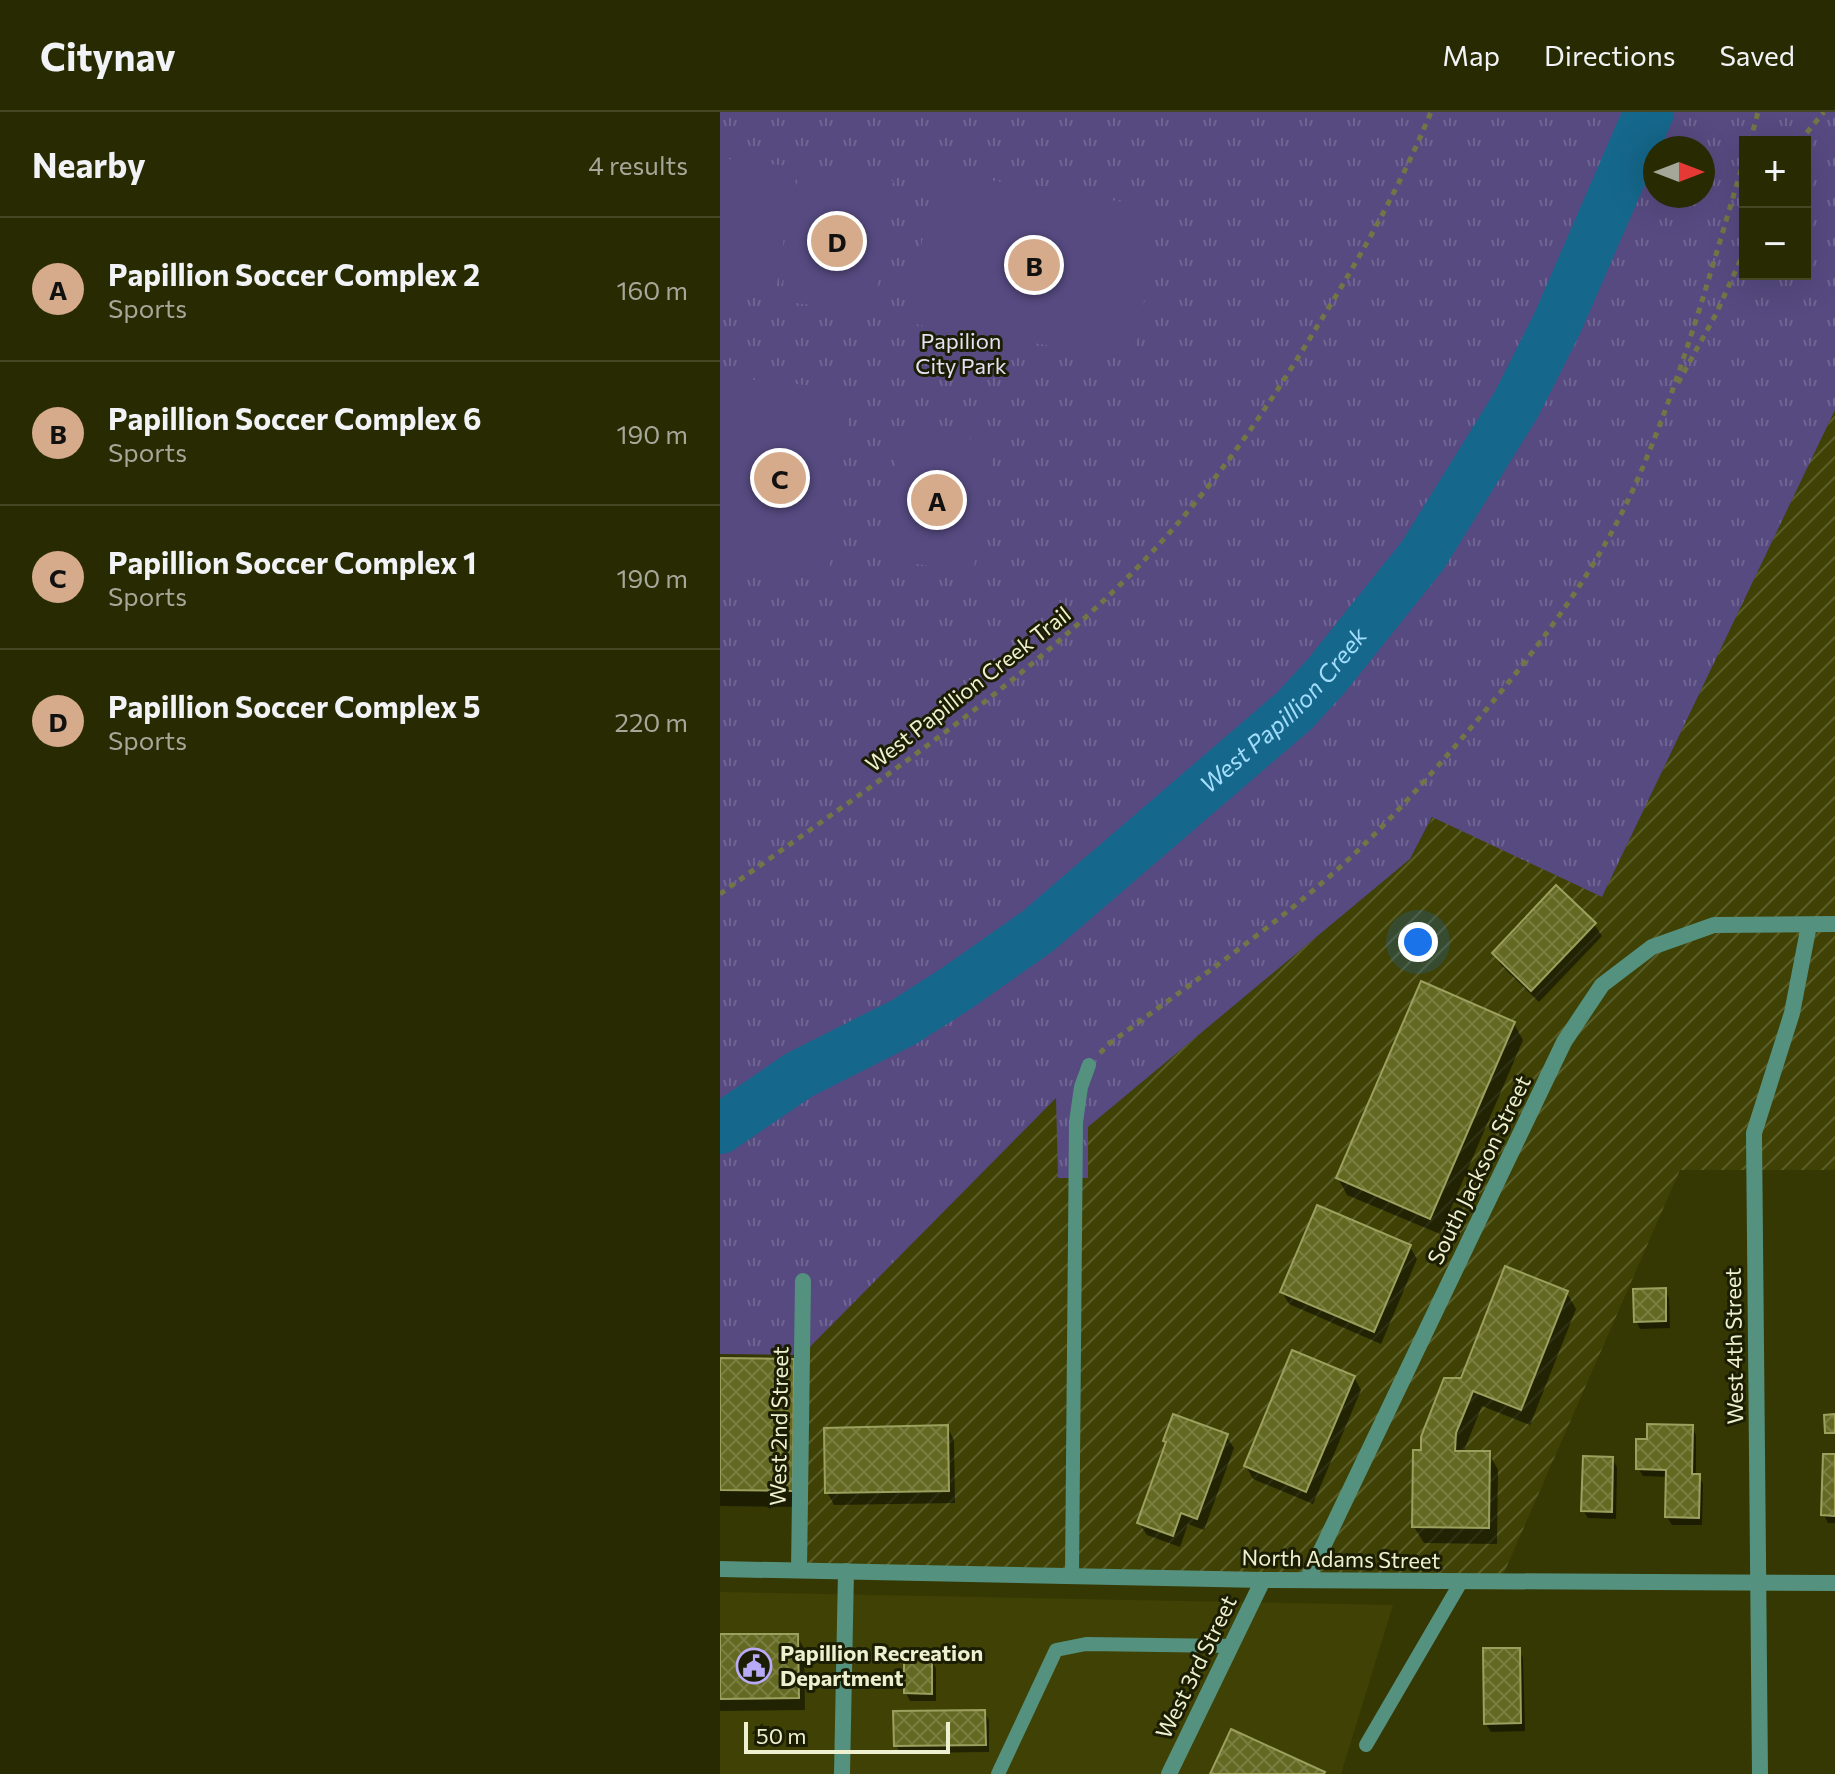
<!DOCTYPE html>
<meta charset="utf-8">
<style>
:root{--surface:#282a02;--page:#30320c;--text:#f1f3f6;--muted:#a5a799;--line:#444624;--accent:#d6ab8b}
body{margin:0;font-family:Commissioner,sans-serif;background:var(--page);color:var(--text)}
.controls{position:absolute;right:24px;top:24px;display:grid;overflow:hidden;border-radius:0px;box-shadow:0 8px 32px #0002}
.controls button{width:72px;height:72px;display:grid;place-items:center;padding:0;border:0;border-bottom:2px solid var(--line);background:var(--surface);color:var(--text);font:40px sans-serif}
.compass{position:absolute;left:923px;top:24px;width:72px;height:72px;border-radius:50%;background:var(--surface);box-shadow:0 8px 32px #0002;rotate:90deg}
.scale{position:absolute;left:24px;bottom:20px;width:206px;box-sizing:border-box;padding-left:8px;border:4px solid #edf1cf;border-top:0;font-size:22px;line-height:28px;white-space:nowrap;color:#edf1cf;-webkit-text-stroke:6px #1c1e04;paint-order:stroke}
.you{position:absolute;left:698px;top:830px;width:28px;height:28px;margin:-20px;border:6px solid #fff;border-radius:50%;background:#1a73e8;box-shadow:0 0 0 12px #1a73e833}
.badge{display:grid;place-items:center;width:52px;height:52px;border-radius:50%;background:var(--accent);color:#111;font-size:26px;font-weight:700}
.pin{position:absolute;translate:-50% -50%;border:4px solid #fff;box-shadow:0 2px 8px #0006}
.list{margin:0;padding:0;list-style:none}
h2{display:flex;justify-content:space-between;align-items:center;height:104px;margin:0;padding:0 32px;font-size:34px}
h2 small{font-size:26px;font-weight:400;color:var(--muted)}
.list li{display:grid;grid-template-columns:52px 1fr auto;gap:24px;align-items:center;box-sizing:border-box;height:144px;padding:0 32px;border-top:2px solid var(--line)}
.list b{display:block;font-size:30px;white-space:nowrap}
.list p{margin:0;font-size:26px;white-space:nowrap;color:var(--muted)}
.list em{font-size:26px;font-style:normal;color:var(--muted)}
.map{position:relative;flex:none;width:1115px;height:1662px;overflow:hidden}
header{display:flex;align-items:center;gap:48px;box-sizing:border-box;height:112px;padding:0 40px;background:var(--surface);border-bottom:2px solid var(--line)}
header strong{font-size:38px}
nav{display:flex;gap:44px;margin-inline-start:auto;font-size:28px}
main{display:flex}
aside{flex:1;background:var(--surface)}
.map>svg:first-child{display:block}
.built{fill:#3f4204}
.industrial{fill:url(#industrial-furrows)}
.grass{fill:url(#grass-tufts);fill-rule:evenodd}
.pitch{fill:#564a80}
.shadow{fill:#0007}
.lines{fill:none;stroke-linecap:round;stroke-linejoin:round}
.river{stroke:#15688c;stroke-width:50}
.building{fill:url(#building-cross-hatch);stroke:#9ba05e;stroke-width:2}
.path{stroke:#727646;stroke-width:5;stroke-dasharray:6 6;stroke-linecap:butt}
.service{stroke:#55917f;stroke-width:14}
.minor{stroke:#55917f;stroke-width:16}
.labels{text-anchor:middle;stroke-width:6;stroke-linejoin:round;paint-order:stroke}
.park-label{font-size:22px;fill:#e4e2f4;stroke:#1c1e04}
.street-label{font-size:22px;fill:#edf1cf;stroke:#1c1e04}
.poi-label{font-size:22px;font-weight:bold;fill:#edf1cf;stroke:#1c1e04;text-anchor:start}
.water-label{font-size:24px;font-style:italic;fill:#a3ddfd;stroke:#1c1e04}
</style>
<header>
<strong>Citynav</strong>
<nav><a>Map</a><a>Directions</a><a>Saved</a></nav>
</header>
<main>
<aside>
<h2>Nearby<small>4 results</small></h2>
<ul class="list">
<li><span class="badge">A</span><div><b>Papillion Soccer Complex 2</b><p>Sports</p></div><em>160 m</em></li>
<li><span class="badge">B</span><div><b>Papillion Soccer Complex 6</b><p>Sports</p></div><em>190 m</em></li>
<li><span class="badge">C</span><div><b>Papillion Soccer Complex 1</b><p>Sports</p></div><em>190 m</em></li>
<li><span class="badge">D</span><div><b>Papillion Soccer Complex 5</b><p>Sports</p></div><em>220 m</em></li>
</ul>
</aside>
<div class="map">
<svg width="1115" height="1662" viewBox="0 0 1115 1662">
<defs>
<pattern id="industrial-furrows" width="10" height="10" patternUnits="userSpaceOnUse" patternTransform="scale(2)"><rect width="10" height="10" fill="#3f4204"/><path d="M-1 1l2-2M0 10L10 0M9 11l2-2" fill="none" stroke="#5b5e28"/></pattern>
<pattern id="grass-tufts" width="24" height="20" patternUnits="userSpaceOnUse" patternTransform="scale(2)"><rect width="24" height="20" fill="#564a80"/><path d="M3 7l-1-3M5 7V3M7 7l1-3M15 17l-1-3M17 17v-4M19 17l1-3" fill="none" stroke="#6f6591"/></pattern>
<pattern id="building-cross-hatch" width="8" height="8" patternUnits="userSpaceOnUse" patternTransform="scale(2)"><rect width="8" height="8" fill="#646922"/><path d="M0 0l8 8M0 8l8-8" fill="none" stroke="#7a7f41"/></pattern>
</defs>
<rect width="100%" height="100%" fill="#353802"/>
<!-- built -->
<path class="built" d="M0 1480 673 1493 621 1662H0Z"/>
<!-- industrial -->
<path class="industrial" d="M1115 298V1058H960L780 1470 79 1458 82 1243 337 985 368 1015 690 747 713 705 882 785Z"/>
<!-- grass -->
<path class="grass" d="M0 0H1115V298L882 785 712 705 690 747 368 1015V1066H338L336 986 82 1243 0 1242ZM1025 30H1085V162H1025ZM935 36H983V84H935Z"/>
<!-- pitch -->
<g class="pitch">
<path d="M0 46 74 55 55 187 0 180Z"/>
<path d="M79 57 173 69 154 201 61 189Z"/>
<path d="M214 59 440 96 414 247 188 211Z"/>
<path d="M0 264 131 278 108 468 0 454Z"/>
<path d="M181 314 275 331 253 461 160 446Z"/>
</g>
<!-- shadow -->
<g class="shadow">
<path d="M874 812 882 824 819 890 781 853 774 841Z"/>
<path d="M794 912 803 928 720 1122 627 1083 618 1066Z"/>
<path d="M690 1135 697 1147 661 1232 569 1192 562 1180Z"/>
<path d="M945 1178 949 1186 950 1216 920 1217 916 1209Z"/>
<path d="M847 1181 856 1197 810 1313 762 1294 743 1341H769L778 1358 777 1432 704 1431 694 1415 703 1340 742 1268Z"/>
<path d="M0 1248 81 1395 0 1394Z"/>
<path d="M634 1265 641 1278 593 1392 533 1367 526 1354Z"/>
<path d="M227 1315 234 1328 235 1391 114 1393 107 1380Z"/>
<path d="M972 1315 976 1323V1364H979L983 1372 982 1413H952L947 1405 948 1365 923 1364 918 1356 928 1329Z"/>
<path d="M506 1324 514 1336 484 1418 468 1412 460 1435 427 1423 419 1411Z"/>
<path d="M1115 1344V1411H1108L1104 1403Z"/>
<path d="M892 1347 897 1355 896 1407 868 1406 863 1398Z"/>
<path d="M0 1524H77L84 1536 85 1598 0 1599Z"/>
<path d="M799 1538 803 1546 805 1619 771 1620 766 1612Z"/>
<path d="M211 1548 216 1556V1589H190L186 1581Z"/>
<path d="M264 1600 269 1608V1640L180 1641 176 1633Z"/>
</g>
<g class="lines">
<!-- river -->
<path class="river" id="s1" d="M0 1017 79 963 184 910 237 876 318 819 575 598 607 563 703 443 796 293 837 212 929 0"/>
</g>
<!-- building -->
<g class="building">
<path d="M836 773 876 811 811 879 772 841Z"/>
<path d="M701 869 795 910 710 1107 616 1066Z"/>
<path d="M597 1093 691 1133 654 1220 560 1180Z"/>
<path d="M785 1154 848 1179 801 1298 753 1279 736 1321 735 1339H770L769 1416 692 1415 693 1338H701V1325L724 1266H741Z"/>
<path d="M946 1176V1209L914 1210 913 1177Z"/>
<path d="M572 1238 635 1264 586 1380 524 1354Z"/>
<path d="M0 1246 74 1247 73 1379 0 1378Z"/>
<path d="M453 1302 508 1322 477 1407 461 1401 453 1424 417 1411 446 1330 443 1329Z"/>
<path d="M1115 1302V1321H1105L1104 1303Z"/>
<path d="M927 1312 973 1313 972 1362H980L979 1406 945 1405 946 1358 916 1357V1327H927Z"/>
<path d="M228 1313 229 1379 105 1381 104 1316Z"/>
<path d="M1103 1342H1115V1404L1101 1403Z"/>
<path d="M863 1344 893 1345 892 1400 861 1399Z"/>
<path d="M0 1522H78L79 1586 0 1587Z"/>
<path d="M763 1536H800L801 1611 764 1612Z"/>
<path d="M184 1546H212V1582L184 1581Z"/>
<path d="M265 1598 266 1633 174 1634 173 1599Z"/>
<path d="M511 1617 605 1660 604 1662H490Z"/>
</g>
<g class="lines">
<!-- path -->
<g class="path">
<path d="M1030 30 1038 0"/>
<path d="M1079 30 1104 0"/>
<path d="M958 271 996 202 1025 138"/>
<path d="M0 782C139 682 294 580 414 459 489 382 543 304 598 213 641 144 680 75 711 0"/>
<path d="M380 941 389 932C463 877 540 825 610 764 658 722 701 674 743 625 809 548 875 464 916 371 962 266 992 155 1025 45"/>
</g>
<!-- service -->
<g class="service">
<path d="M352 1464 356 1010 361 975 369 953"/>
<path d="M646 1633 741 1470"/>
<path d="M278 1662 336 1538 366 1532 511 1534"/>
</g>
<!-- minor -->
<g class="minor">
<path d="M0 1457 543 1468 1115 1471"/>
<path d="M79 1458 83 1169"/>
<path d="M587 1468 844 930 882 873 932 835 994 813 1115 812"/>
<path d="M122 1662 126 1459"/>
<path d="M449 1662 543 1468"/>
<path d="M1040 1662 1034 1021 1072 901 1089 813"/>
</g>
</g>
<!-- icons -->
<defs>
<g id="civic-ring" transform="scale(1.8)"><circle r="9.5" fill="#1c1e04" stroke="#b9aaf7" stroke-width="1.5"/><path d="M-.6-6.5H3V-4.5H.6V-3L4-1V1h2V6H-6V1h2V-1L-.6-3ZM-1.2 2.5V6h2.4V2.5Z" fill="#b9aaf7"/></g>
</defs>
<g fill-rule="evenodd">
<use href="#civic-ring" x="34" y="1554"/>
</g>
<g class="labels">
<!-- park labels -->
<g class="park-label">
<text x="241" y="237">Papilion<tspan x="241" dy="25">City Park</tspan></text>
</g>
<!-- street labels -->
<g class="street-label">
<text transform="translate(248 577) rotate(-38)" y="8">West Papillion Creek Trail</text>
<text transform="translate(759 1058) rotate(-64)" y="8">South Jackson Street</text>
<text transform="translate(1014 1234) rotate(-91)" y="8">West 4th Street</text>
<text transform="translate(59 1314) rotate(-89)" y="8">West 2nd Street</text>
<text transform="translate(621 1447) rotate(1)" y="8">North Adams Street</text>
<text transform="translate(476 1555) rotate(-64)" y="8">West 3rd Street</text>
</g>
<!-- poi labels -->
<g class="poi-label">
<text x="60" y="1549">Papillion Recreation<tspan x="60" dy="25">Department</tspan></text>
</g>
<!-- water labels -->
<g class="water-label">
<text dy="8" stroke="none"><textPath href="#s1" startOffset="706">West Papillion Creek</textPath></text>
</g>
</g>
</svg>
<div class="controls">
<button>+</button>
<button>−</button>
</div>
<svg class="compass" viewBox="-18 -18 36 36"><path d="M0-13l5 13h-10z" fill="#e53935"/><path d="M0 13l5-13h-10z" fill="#a5a799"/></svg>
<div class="scale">50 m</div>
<div class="you"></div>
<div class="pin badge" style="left:217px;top:388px">A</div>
<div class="pin badge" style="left:314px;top:153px">B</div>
<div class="pin badge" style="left:60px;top:366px">C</div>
<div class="pin badge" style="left:117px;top:129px">D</div>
</div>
</main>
